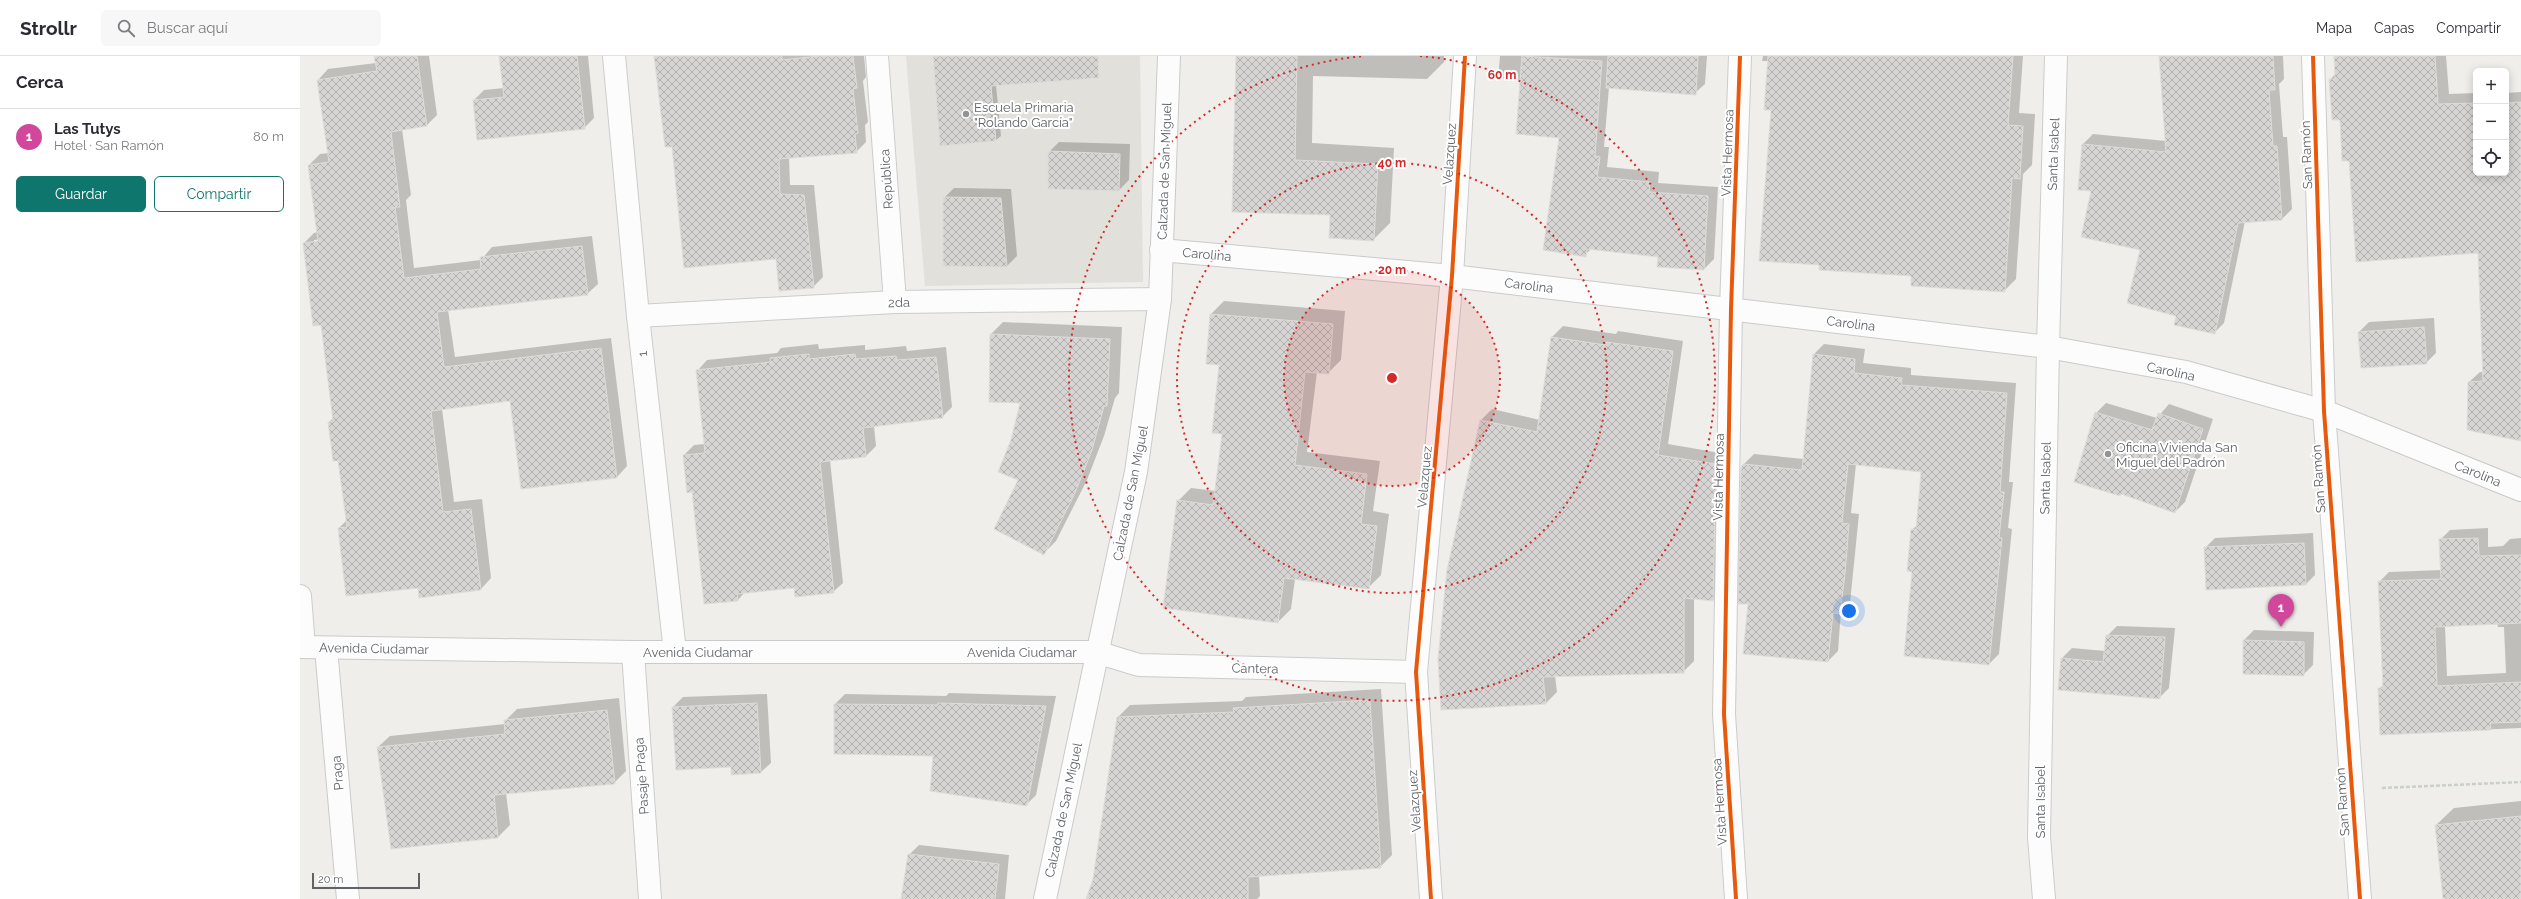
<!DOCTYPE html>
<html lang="es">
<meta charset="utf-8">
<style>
:root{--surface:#fff;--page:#f7f7f7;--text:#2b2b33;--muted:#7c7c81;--line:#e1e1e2;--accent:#0f766e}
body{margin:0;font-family:Raleway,sans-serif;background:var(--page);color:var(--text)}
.controls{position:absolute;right:12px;top:12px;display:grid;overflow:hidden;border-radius:6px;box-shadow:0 2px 10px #0003}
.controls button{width:36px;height:36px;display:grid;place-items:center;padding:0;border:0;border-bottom:1px solid var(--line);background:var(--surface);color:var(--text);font:20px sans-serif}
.scale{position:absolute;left:12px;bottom:10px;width:108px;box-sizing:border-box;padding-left:4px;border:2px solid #5f6368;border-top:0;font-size:11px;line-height:14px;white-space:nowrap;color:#5f6368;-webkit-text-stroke:3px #fff;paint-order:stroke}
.you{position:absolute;left:1549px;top:555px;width:14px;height:14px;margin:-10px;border:3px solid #fff;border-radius:50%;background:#1a73e8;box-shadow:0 0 0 6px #1a73e833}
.badge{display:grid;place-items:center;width:26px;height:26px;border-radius:50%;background:var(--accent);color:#fff;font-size:13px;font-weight:700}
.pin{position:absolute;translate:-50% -33px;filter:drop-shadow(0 1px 2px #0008)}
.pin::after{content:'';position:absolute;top:21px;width:14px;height:12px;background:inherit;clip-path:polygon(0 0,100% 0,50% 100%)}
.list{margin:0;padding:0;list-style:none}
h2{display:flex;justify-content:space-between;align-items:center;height:52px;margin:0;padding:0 16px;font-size:17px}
h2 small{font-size:13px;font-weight:400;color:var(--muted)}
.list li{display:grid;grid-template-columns:26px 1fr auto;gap:12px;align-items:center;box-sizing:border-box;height:56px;padding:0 16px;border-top:1px solid var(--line)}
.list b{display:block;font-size:15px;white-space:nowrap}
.list p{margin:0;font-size:13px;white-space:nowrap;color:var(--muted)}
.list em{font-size:13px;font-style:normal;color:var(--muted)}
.actions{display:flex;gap:8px;padding:12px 16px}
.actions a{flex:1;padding:9px 0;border:1px solid var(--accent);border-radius:6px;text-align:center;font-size:14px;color:var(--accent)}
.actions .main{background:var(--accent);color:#fff}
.icon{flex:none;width:22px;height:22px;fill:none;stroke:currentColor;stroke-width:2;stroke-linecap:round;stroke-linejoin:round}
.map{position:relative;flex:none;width:2221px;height:843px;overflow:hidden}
header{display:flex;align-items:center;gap:24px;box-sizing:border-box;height:56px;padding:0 20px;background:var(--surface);border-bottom:1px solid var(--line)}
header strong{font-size:19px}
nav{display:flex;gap:22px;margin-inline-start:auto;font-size:14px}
.search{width:280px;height:36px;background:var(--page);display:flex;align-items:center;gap:10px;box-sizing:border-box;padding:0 14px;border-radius:6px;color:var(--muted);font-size:15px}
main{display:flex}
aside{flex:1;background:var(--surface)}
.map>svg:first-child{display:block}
.education{fill:#e2e0da}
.shadow{fill:#0003;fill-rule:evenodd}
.building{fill:url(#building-cross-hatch);stroke:#deddd9}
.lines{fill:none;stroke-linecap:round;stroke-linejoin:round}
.street-casing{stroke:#cbcccc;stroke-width:24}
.secondary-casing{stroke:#cacacb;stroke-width:24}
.path{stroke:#cacfcc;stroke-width:2.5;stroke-dasharray:4 2;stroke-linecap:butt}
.street{stroke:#fdfcfc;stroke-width:22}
.secondary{stroke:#fdfcfc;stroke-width:22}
.cycleway-casing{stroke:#fff;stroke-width:6}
.cycleway{stroke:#e8590c;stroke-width:4}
.ring{fill:none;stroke:#d62828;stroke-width:2;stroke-dasharray:2 4}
.poi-dot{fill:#919496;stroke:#fff;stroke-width:1.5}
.labels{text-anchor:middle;stroke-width:4;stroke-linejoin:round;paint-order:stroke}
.poi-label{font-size:13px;fill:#5f6368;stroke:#fff;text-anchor:start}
.street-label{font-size:13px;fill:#5f6368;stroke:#fff}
.centre{fill:#d62828;stroke:#fff;stroke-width:2}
.ring-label{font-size:12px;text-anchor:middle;font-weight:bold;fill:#d62828;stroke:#fff;stroke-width:4;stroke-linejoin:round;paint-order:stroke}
</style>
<header>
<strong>Strollr</strong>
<div class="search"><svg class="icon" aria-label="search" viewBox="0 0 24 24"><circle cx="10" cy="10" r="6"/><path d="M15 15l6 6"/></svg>Buscar aquí</div>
<nav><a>Mapa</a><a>Capas</a><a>Compartir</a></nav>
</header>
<main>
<aside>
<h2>Cerca<small></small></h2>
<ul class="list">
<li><span class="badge" style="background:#d1479c">1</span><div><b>Las Tutys</b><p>Hotel · San Ramón</p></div><em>80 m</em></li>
</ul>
<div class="actions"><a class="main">Guardar</a><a>Compartir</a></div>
</aside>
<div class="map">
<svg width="2221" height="843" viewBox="0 0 2221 843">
<defs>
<pattern id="building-cross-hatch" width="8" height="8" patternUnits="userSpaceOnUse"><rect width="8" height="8" fill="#d6d5d3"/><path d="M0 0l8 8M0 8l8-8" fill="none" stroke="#b1b0af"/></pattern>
</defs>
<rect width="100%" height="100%" fill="#efeeea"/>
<!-- education -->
<path class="education" d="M606 0H840L843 226 625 230Z"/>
<!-- shadow -->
<g class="shadow">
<path d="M75 0H129L137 59 127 69 102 73 111 139 106 144 114 212 181 204 192 191 292 180 298 228 287 238 148 254 155 301 311 282 327 410 317 421 211 344 142 353 154 446 182 443 191 522 181 533 119 531 39 472 47 464 39 403 29 366 34 361 22 268 4 187 14 177 18 176 9 109 20 98 29 97 18 24 28 13 76 7ZM23 183V185L14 186V184Z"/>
<path d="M200 0H288L294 62 284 72 174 44 184 34 204 32Z"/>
<path d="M354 0H564L566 21 563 25 568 66 565 69 566 86 556 96 489 101 490 129H514L523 221 513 231 476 202 373 89Z"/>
<path d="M634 0H753L696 29 701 80 696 84Z"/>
<path d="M937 0H1144V6L1127 23 1013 20 1012 87 1094 92 1090 167 1073 184 1031 158 933 155Z"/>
<path d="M1200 0H1407L1405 28 1395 37 1309 31 1304 91H1309L1307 111 1359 116 1358 127 1418 131 1414 203 1404 213 1359 200 1292 192 1285 199 1260 81 1221 24 1198 22Z"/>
<path d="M1463 0H1723L1719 57 1735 58 1732 109 1723 118 1716 223 1704 235 1612 219 1520 208 1472 54 1468 5H1462Z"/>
<path d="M1860 0H1983L1984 23 1979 28 1983 81H1987L1992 153 1982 163 1945 165 1924 267 1914 277 1877 259 1841 194 1792 135 1783 88 1793 78 1866 85Z"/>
<path d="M2035 0H2146L2149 38 2176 37V117H2206V37L2221 36V384L2169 326 2180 316H2184L2179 196 2049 104 2030 24 2036 17Z"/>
<path d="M759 86 830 88 829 124 819 134 749 96Z"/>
<path d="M654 132 711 133 717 200 707 210 644 209V142Z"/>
<path d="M924 245 1045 255 1041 304 1028 317 1017 316 1007 396 1080 405 1073 455 1089 458 1081 519 1068 532 995 523 991 553 978 566 878 445 891 432 916 435 923 377 920 308 911 258Z"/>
<path d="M2134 262 2136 297 2126 307 2059 276 2069 266Z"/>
<path d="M703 266 822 271 819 337 815 342 804 380 787 424 756 485 744 497 720 423 712 384 721 346 691 278Z"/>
<path d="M1263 270 1316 278 1318 275 1383 285 1368 388 1426 398 1424 533 1413 544 1394 542V605L1383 616 1255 620 1257 636 1246 647 1148 514 1181 364 1192 353 1240 364 1252 281Z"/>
<path d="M518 288 519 293 565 289V294L606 290 607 295 646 291 652 351 642 361 574 370 576 390 566 400 530 404 543 527 533 536 495 531 445 536 438 544 393 435 384 399 394 389 405 388 398 314 407 304 477 297 481 292Z"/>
<path d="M1524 288 1565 293 1563 307 1611 312V319L1716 327 1709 426H1713L1708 472 1712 473 1699 598 1689 608 1613 515 1612 474 1617 469 1622 415 1556 408 1551 457 1559 458 1550 547 1541 555 1538 595 1528 605 1449 548 1444 408 1454 398 1504 403 1514 298Z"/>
<path d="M1806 347 1857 362 1869 348 1913 363 1885 446 1875 456 1796 357Z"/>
<path d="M2188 472V491L2203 490 2210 483 2221 482V672L2081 678 2079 633 2084 628 2079 526 2089 516 2142 514 2140 484 2150 474ZM2197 567 2198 571H2204L2206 617 2147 620 2145 570Z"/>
<path d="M2013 477 2015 519 2005 529 1905 492 1915 482Z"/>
<path d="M1817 570 1875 572 1869 632 1859 642 1762 602 1772 592 1805 595 1807 580Z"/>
<path d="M1954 574 2014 576 2013 609 2003 619 1944 584Z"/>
<path d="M1081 633 1092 799 1080 811 959 819 960 840 957 843H787L794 823 818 661 830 649 942 645 946 641Z"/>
<path d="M649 637 756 640 736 739 726 749 535 648 545 638 646 640Z"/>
<path d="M467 638 471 707 461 716 432 710 373 651 383 641Z"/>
<path d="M319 642 326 715 314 727 206 737 210 769 198 781 78 691 90 680 205 668V665L217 653Z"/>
<path d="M2221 745V843H2144L2136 769 2154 752Z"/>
<path d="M619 789 709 799 705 843H602L609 799Z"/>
</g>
<!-- building -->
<g class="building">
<path d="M74 0H117L127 70 91 76 100 151H95L104 222 181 213 180 201 282 190 288 239 137 256 144 311 301 292 317 422 221 433 210 345 131 355 143 456 171 453 181 534 119 542 118 532 46 540 38 472 47 471 38 405H33L28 366 33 365 21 269 13 270 3 187 18 185 8 109 29 106 17 24 77 15Z"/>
<path d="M199 0H277L285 73 177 84 173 44 204 41Z"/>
<path d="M354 0H482V4L519 0H553L557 32 553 33 558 77 555 78 557 97 479 103 480 138 504 139 514 232 479 235 476 203 384 212 372 91H365Z"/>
<path d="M633 0H798L799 22 691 30 696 85 640 90Z"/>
<path d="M936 0H997L995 104 1078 108 1074 185 1029 182 1030 159 932 156Z"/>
<path d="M1222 0 1302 5 1295 100 1300 101 1297 121 1350 126 1349 136 1408 140 1404 214 1357 211 1358 201 1287 193 1286 201 1243 194 1259 82 1216 78Z"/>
<path d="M1308 0H1398L1396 39 1306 32Z"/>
<path d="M1468 0H1713L1708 69 1723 70 1720 123 1712 122 1705 236 1611 230V220L1519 214V209L1459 205 1471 54H1464Z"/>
<path d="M1859 0H1973L1975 34H1969L1973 90H1977L1982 164 1938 167 1915 278 1874 269 1876 260 1827 247 1840 194 1781 181 1791 135 1778 134 1782 88 1866 96Z"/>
<path d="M2034 0H2135L2138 48 2176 47V117H2206V47L2221 46V385L2167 374 2168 326 2183 325 2178 197 2056 206 2049 105H2042L2040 64H2032L2029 23H2035Z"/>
<path d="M748 95 820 98 819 135 748 133Z"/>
<path d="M643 141 701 142 707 211 643 210Z"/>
<path d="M910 258 1033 268 1029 318 1005 316 995 409 1067 418 1061 468 1077 470 1069 533 984 522 978 567 863 552 877 444 913 449 922 378 912 377 919 309 906 308Z"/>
<path d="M2124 271 2127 308 2061 312 2058 276Z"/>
<path d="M690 278 810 283 807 350H804L792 394 775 437 744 499 694 473 718 424 698 416 711 384 720 347 689 346Z"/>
<path d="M1251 281 1306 289V286L1373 295 1358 399 1416 408 1413 545 1384 542V617L1243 621 1246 648 1141 654 1138 603 1147 514 1180 364 1237 376Z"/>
<path d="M509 298V303L555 298 556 303 596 300 597 304 636 301 643 362 563 372 566 401 520 406 534 537 495 541 494 532 437 538 438 545 404 548 392 436 387 437 383 399 405 397 396 314 471 306 470 302Z"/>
<path d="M1513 298 1555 303 1554 317 1602 322 1601 329 1707 337 1700 436H1704L1699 482H1702L1689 609 1604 600 1612 516 1607 515 1611 473 1616 474 1621 416 1548 408 1542 467 1549 468 1545 518 1540 558 1533 557 1528 606 1443 598 1448 548H1438L1441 412 1443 408 1502 414Z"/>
<path d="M1795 356 1852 374 1858 357 1903 373 1875 457 1821 438 1820 440 1774 426Z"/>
<path d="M2178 482 2179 500 2221 499V567L2135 571 2137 630 2221 626V666L2190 667 2191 674 2080 679 2078 632H2083L2078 525 2141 523 2139 483Z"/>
<path d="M2004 487 2006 529 1906 534 1904 491Z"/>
<path d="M1806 579 1865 581 1860 643 1758 634 1761 602 1803 606Z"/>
<path d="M1943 584 2004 586V620L1943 618Z"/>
<path d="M1070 644 1081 812 948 821V843H786L793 823 817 661 934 656 933 652Z"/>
<path d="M457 647 461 717 431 719V711L376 714 372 651Z"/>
<path d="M638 647 746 650 727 750 630 735 633 700 534 698V648L638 649Z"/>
<path d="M307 654 315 728 194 739 198 782 91 793 77 691 205 678 204 664Z"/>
<path d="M2221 760V843H2143L2135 769Z"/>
<path d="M608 798 699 808 695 843H601Z"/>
</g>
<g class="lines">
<!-- street casing -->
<g class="street-casing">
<g id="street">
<path d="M314 0 338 260 375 596"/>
<path d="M577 0 595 246"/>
<path d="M2013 0 2024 355 2060 843"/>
<path d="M338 260 595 246 860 243"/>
<path d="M0 540 4 591"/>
<path d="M333 596 350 843"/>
<path d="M796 596 839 609 1116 616"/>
<path d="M1131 843 1116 616 1152 220 1165 0"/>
<path d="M1436 843 1424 658 1431 253 1440 0"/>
<path d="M1744 843 1739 781 1748 291 1756 0"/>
</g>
</g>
<!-- secondary casing -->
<g class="secondary-casing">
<g id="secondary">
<path d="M861 194 1152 220 1748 291 1886 316 2024 355 2221 434"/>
<path d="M0 591 333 596H796"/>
<path d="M26 592 48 843"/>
<path d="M745 843 836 416 860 243 869 0"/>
</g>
</g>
<!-- path -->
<path class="path" d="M2082 732 2221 726"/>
<!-- street -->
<use href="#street" class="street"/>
<!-- secondary -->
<use href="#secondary" class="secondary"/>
<!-- cycleway casing -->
<g class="cycleway-casing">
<g id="cycleway">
<path d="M2013 0 2024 355 2060 843"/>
<path d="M1131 843 1116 616 1152 220 1165 0"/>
<path d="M1436 843 1424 658 1431 253 1440 0"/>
</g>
</g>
<!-- cycleway -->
<use href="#cycleway" class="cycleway"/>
</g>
<!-- distance rings -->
<circle cx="1092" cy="322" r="108" fill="#d62828" fill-opacity=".12"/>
<g class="ring">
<circle cx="1092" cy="322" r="108"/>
<circle cx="1092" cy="322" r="215"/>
<path d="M1120 0A323 323 0 1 1 1064 0"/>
</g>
<!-- markers -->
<g class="poi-dot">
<circle cx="666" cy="58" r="4"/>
<circle cx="1808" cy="398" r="4"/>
</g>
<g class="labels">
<!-- poi labels -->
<g class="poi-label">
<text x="674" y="56">Escuela Primaria<tspan x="674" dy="15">"Rolando García"</tspan></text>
<text x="1816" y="396">Oficina Vivienda San<tspan x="1816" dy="15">Miguel del Padrón</tspan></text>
</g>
<!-- street labels -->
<g class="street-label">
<text transform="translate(1427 97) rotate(-88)" y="5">Vista Hermosa</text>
<text transform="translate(1149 98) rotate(-86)" y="5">Velazquez</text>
<text transform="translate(1753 98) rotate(-88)" y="5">Santa Isabel</text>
<text transform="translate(2006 99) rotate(-92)" y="5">San Ramón</text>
<text transform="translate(864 115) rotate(-88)" y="5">Calzada de San Miguel</text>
<text transform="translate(586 123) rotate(-94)" y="5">República</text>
<text transform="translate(907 198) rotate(5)" y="5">Carolina</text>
<text transform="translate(1229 229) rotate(7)" y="5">Carolina</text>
<text transform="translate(599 246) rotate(-1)" y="5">2da</text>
<text transform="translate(1551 267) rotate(7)" y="5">Carolina</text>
<text transform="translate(342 298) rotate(-96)" y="5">1</text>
<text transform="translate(1871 315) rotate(12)" y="5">Carolina</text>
<text transform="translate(2178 417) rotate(22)" y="5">Carolina</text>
<text transform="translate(1124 421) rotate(-85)" y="5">Velazquez</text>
<text transform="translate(1418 421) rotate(-89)" y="5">Vista Hermosa</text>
<text transform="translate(1745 422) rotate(-89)" y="5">Santa Isabel</text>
<text transform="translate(2018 423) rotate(-94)" y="5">San Ramón</text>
<text transform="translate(830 437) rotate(-79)" y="5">Calzada de San Miguel</text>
<text transform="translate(74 592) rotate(1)" y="5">Avenida Ciudamar</text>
<text x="398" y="601">Avenida Ciudamar</text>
<text x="722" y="601">Avenida Ciudamar</text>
<text transform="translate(955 612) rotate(1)" y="5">Cantera</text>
<text transform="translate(37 717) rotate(-95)" y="5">Praga</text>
<text transform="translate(341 720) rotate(-94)" y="5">Pasaje Praga</text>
<text transform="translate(1114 745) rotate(-94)" y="5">Velazquez</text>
<text transform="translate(1419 746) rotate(-94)" y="5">Vista Hermosa</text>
<text transform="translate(1740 746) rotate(-90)" y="5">Santa Isabel</text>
<text transform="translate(2042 746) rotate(-94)" y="5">San Ramón</text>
<text transform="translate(763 754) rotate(-78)" y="5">Calzada de San Miguel</text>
</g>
</g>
<circle cx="1092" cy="322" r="6" class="centre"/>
<g class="ring-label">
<text x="1202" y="23">60 m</text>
<text x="1092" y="111">40 m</text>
<text x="1092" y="218">20 m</text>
</g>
</svg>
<div class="controls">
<button>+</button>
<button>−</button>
<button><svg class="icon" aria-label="locate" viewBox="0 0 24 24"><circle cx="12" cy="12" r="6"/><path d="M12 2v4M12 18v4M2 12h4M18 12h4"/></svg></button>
</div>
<div class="scale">20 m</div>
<div class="you"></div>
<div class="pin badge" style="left:1981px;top:571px;background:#d1479c">1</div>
</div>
</main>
